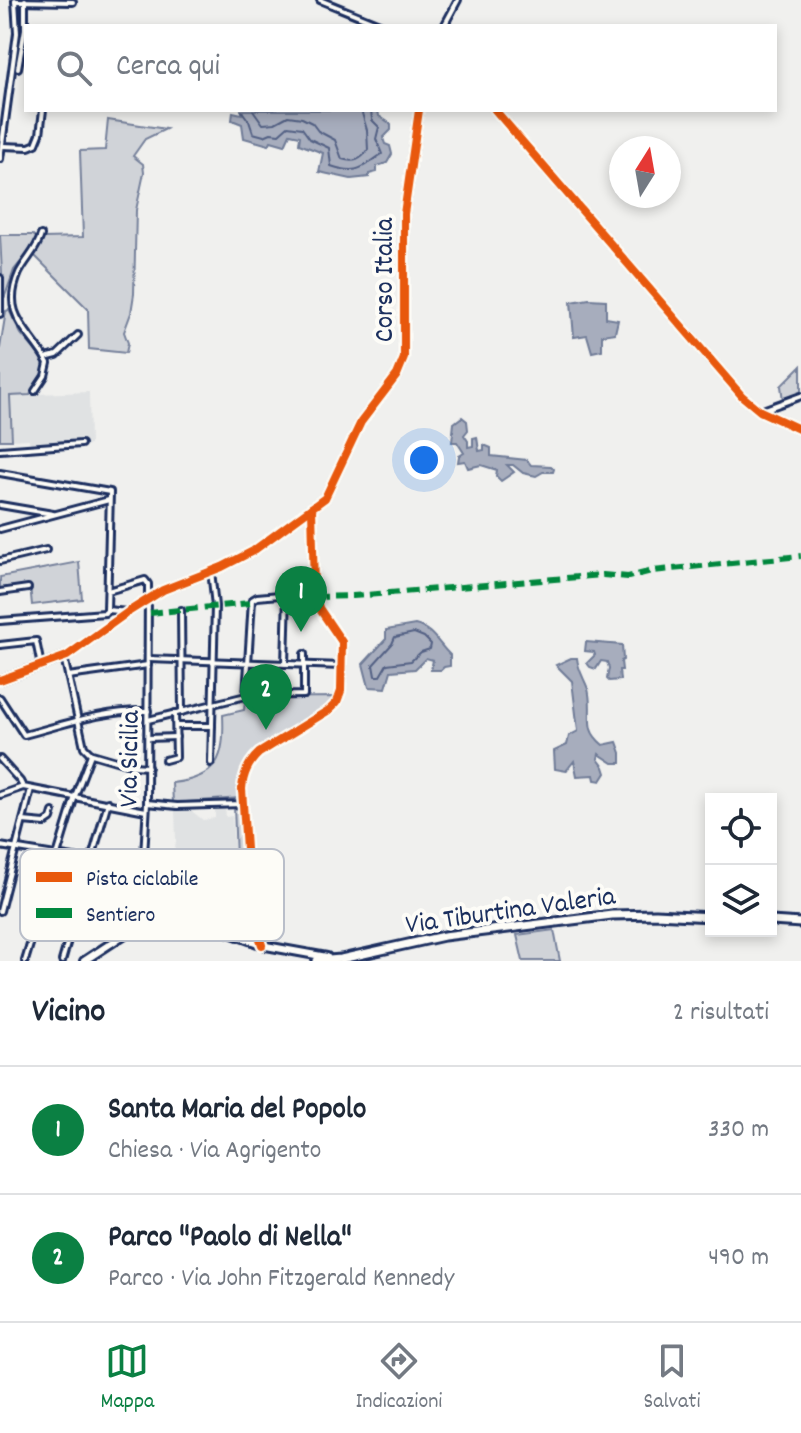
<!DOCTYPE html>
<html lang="it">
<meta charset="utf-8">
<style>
:root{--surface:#fff;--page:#f2f2f3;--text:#1f2937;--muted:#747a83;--line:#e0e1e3;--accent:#0b8043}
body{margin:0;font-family:Dekko,sans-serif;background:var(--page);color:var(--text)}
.controls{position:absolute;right:24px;bottom:24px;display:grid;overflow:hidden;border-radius:0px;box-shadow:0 4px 12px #0003}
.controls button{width:72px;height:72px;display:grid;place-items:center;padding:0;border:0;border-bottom:2px solid var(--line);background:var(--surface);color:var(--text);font:40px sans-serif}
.compass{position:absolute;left:609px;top:136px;width:72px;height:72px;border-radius:50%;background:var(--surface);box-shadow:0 4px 12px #0003;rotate:11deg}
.you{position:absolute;left:424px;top:460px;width:28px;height:28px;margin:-20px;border:6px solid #fff;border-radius:50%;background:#1a73e8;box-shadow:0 0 0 12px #1a73e833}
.badge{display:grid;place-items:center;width:52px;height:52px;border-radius:50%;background:var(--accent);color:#fff;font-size:26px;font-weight:700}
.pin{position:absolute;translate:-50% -66px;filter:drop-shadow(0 2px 4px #0008)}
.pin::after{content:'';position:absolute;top:42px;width:28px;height:24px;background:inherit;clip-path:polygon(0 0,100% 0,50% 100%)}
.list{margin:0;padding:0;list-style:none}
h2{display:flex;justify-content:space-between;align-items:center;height:104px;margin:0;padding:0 32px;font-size:34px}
h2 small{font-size:26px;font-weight:400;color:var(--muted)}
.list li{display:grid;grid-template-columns:52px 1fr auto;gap:24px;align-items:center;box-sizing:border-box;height:128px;padding:0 32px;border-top:2px solid var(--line)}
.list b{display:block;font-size:30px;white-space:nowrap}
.list p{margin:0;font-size:26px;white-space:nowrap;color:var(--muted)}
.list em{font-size:26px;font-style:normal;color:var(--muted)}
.icon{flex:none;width:44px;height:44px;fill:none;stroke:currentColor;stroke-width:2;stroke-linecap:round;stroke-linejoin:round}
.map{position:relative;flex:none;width:801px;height:961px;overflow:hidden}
.search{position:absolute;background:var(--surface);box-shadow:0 4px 12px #0003;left:24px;right:24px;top:24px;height:88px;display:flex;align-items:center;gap:20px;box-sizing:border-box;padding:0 28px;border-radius:0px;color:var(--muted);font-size:30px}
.sheet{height:360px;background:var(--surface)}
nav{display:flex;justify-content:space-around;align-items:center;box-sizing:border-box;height:112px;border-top:2px solid var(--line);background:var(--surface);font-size:22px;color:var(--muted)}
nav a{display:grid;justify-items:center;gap:4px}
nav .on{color:var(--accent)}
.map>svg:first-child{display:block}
.built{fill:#e0e2e3}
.green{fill:#d0d3d8;stroke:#76819b;stroke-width:2}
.water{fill:#a7adbd;stroke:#6f7b97;stroke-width:2}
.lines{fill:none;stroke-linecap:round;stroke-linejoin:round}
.shore{stroke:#536184;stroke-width:2}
.minor-casing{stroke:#1b2f5e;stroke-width:10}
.tertiary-casing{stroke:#1b2f5e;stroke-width:12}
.primary-casing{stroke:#1b2f5e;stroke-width:13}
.minor{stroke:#fdfcf7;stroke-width:4}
.tertiary{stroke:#fdfcf7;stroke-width:6}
.primary{stroke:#fdfcf7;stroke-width:7}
.quiet{stroke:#00873e;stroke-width:6;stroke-dasharray:12 6;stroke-linecap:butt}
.cycleway-casing{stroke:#fdfcf7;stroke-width:13}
.cycleway{stroke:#e8590c;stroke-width:8}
.labels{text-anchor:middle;stroke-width:8;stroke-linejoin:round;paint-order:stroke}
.street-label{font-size:28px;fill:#1b2f5e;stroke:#fdfcf7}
.key{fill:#fdfcf7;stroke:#b9bec9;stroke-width:2}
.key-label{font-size:22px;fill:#1b2f5e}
</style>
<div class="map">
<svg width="801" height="961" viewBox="0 0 801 961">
<rect width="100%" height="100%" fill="#f0f0ee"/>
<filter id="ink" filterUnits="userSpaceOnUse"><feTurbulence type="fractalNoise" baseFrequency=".0125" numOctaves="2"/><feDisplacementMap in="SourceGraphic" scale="16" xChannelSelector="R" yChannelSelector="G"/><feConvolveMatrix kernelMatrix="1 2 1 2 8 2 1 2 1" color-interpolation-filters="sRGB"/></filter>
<g filter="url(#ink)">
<!-- built -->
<g class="built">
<path d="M89 392 90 445 37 449V443L30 444 29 439 12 440 10 395Z"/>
<path d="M225 806 226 817 232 816 235 860 187 863 186 859H173L176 841 175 811 189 809 203 820 215 818V807Z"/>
</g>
<!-- green -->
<g class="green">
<path d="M108 120 166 129 145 139 133 156 143 164 144 173 136 210 134 294 131 313 124 332 128 343 126 353 89 349 88 309 34 255 43 238 83 237 80 151 105 150Z"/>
<path d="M0 235H33L37 238 34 246 14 270 5 296 3 293Z"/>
<path d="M9 310 21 334 41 357 45 368 30 395 10 396 12 440H0V348L6 311Z"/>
<path d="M801 366V394L783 400 781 386Z"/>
<path d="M79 562 82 599 32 605 30 585 0 589V577Z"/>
<path d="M335 697 329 704 255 752 241 777 240 798 173 803 172 783C218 778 225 759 223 715L244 710 245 701 251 698Z"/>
<path d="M234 805 241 813V867L246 915 243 925 235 929 192 914 189 903 202 893 204 863 236 860Z"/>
<path d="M554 930 560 961H523L517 935Z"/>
</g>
<!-- water -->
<g class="water">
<path d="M243 110H378L379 116 391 124V130L383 138 385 144 390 146 392 154 387 163 377 166V172L369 174V177L351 179 319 172 323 153 299 144 300 136 290 134 285 145 271 141 269 145 244 138 242 124 232 120 233 112 242 114Z"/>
<path d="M589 299 606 300V318L618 320 615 333 602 335V350L592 352 587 335 574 337 571 302Z"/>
<path d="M462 417 467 421 468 430 464 435 468 441V447L473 446V438L477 437 479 451 484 450V445L491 448V456L527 460 531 465 551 466 554 469 553 472H543L536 476 523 473 513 465H507L514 472 501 481 496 476 497 470 481 465 468 468 465 461 458 462 459 456 464 453 457 442H452L454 423Z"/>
<path d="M415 625C433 629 438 644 450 655V666L444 667 441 670H431L433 660 426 658 415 669 391 671 386 688 369 687 363 664 386 639V630Z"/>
<path d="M586 642 622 645 623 660 621 661 622 670H619L620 680 609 681 607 679 609 668 607 662 601 661 596 669 590 667 587 663 595 655 594 652 585 651Z"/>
<path d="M571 658H577C578 670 584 678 588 689 592 703 588 718 591 729 593 736 597 740 603 745L617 742 621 753V763H613L599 754 598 759 604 767 606 773 601 781 595 780 594 775 577 776 574 761 566 771 555 769 554 751 567 745 569 736 578 731 572 681 556 665Z"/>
</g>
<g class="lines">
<!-- shore -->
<g class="shore">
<path d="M241 110 249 121 253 133 264 136 271 133 279 134 288 126 302 128 310 139 329 148 331 166C358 175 361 168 382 154L376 139 379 127 372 120 371 110"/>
<path d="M253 110 263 124 275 123 288 116 302 118 312 123 318 131 335 140 342 159C354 163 361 160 368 150L367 130 361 110"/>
<path d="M414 633 424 637 431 644 430 649 421 652 411 661 387 664 380 676H375L373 665 392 644 395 637Z"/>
</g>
<!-- minor casing -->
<g class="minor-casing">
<g id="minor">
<path d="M320 0 384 26"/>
<path d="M15 1 73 2"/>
<path d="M444 26 458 0"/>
<path d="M18 68 25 29V0"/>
<path d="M2 146 29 147 36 144 40 134 43 110"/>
<path d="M0 159 17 33 15 0"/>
<path d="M0 278V314"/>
<path d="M45 358 57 355 78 335"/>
<path d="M35 391 45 376 48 363C30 330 0 316 19 273 26 259 37 250 41 235"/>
<path d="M760 411 801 396"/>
<path d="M0 450 81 444"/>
<path d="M0 473 110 492 107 610"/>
<path d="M0 505 53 514"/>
<path d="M0 529 109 500"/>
<path d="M0 561 46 550"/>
<path d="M108 591 145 580 148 584 147 803 142 891 151 919"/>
<path d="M0 592 28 588"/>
<path d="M181 610 182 712"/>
<path d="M0 621 105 613 107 610 128 612"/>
<path d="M0 645 36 641 41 666"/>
<path d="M149 659 342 666"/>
<path d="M285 664 287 594"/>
<path d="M68 676 148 665"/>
<path d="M246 696 252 600 257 597 314 592"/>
<path d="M0 698 24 735C66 724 104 710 148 711"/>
<path d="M148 720 246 696 304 695V654"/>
<path d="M176 726H212"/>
<path d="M148 738 176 737"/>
<path d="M92 754 133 766 148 767"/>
<path d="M0 759 20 781 23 787"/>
<path d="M165 760 176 757 175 713"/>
<path d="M211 763 215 606 211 571"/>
<path d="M0 795 23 787 146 811"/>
<path d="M147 803 177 806 243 804"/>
<path d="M23 821 45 823 51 819 53 812"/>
<path d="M0 846 98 862 145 854"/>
<path d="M104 863 134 928"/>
<path d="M0 911 31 789"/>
<path d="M239 936 246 925 250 912"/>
<path d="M261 942 250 909 242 789C243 774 248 763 259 753L329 710 337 702 341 691 342 642 319 608 314 588 312 508"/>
<path d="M25 961 75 796 91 754 84 747 64 657"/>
<path d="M62 961 108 802"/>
</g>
</g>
<!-- tertiary casing -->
<g class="tertiary-casing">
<g id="tertiary">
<path d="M495 110 742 396 760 411 801 430"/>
<path d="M0 680 67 656 128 612 163 590 222 567 253 551 325 498 361 422 397 375 404 358V214L419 110"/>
<path d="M84 961 142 923 171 915 194 920 266 946 327 957"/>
</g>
</g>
<!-- primary casing -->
<g class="primary-casing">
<g id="primary">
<path d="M771 921 801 923"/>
<path d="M317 961 341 959 444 936 612 915 656 914 711 917"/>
</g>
</g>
<!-- minor -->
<use href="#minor" class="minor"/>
<!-- tertiary -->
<use href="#tertiary" class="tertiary"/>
<!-- primary -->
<use href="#primary" class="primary"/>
<!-- quiet -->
<g class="quiet">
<path d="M315 597 353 596 603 575 628 577 652 571 801 556"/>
<path d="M150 613 250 603"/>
</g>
<!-- cycleway casing -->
<g class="cycleway-casing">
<g id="cycleway">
<path d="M495 110 742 396 760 411 801 430"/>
<path d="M0 680 67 656 128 612 163 590 222 567 253 551 325 498 361 422 397 375 404 358V214L419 110"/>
<path d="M262 945 250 909 242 789C243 774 248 763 259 753L329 710 337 702 341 691 342 642 319 608 314 588 312 508"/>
</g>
</g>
<!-- cycleway -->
<use href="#cycleway" class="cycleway"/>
</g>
</g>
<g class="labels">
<!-- street labels -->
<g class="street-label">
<text transform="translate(382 280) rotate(-90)" y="10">Corso Italia</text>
<text transform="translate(127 759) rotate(-89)" y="10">Via Sicilia</text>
<text transform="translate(510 908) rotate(-8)" y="10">Via Tiburtina Valeria</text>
</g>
</g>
<!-- legend -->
<rect x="20" y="849" width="264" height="92" rx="12" class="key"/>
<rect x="36" y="872" width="36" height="10" fill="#e8590c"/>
<rect x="36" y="908" width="36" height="10" fill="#00873e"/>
<g class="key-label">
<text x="86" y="885">Pista ciclabile</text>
<text x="86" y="921">Sentiero</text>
</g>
</svg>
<div class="controls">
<button><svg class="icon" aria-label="locate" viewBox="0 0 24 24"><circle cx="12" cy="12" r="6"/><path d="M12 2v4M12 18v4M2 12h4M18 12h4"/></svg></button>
<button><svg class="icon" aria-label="layers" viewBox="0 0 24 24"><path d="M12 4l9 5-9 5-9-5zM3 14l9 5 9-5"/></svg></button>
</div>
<svg class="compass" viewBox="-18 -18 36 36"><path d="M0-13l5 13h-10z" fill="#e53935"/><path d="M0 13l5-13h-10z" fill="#747a83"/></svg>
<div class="you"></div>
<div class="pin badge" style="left:301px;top:632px">1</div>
<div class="pin badge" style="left:266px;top:730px">2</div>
<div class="search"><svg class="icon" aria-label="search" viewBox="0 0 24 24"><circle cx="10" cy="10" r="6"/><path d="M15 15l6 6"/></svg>Cerca qui</div>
</div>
<section class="sheet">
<h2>Vicino<small>2 risultati</small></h2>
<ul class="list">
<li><span class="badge">1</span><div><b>Santa Maria del Popolo</b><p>Chiesa · Via Agrigento</p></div><em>330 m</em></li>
<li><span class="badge">2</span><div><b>Parco &quot;Paolo di Nella&quot;</b><p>Parco · Via John Fitzgerald Kennedy</p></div><em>490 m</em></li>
</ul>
</section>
<nav>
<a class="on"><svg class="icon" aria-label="map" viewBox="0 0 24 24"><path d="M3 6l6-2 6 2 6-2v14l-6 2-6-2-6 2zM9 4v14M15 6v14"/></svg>Mappa</a>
<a><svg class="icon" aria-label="directions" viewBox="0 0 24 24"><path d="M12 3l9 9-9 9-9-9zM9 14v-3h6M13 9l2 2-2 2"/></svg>Indicazioni</a>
<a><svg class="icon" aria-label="saved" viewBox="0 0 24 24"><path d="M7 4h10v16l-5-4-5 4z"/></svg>Salvati</a>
</nav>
